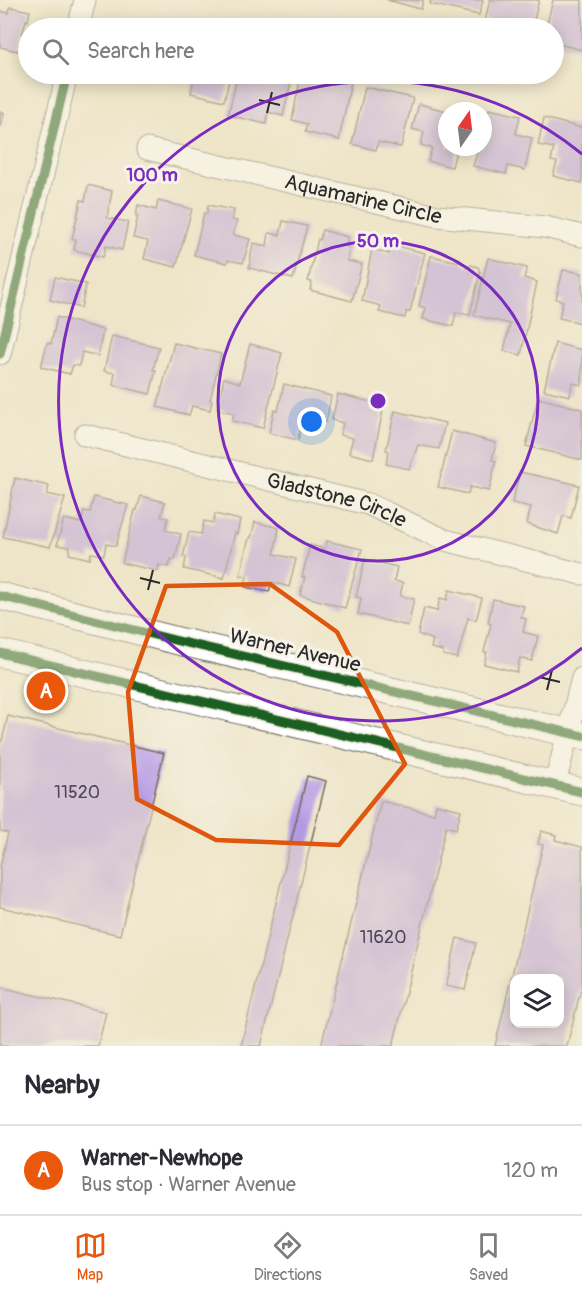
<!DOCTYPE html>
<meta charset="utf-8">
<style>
:root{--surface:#fff;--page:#f2f2f3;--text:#2b2b33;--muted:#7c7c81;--line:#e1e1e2;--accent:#ea580c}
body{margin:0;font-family:Pangolin,sans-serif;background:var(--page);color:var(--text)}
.controls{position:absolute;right:18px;bottom:18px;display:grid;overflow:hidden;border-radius:12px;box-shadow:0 3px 15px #0003}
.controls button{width:54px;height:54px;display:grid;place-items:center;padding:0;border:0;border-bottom:2px solid var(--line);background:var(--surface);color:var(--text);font:30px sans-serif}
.compass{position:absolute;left:438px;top:102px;width:54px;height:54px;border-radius:50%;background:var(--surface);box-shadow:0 3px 15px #0003;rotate:14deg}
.you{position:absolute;left:312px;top:422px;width:21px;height:21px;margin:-15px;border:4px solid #fff;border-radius:50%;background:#1a73e8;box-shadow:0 0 0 9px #1a73e833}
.badge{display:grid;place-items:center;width:39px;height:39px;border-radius:50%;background:var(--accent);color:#fff;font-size:20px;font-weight:700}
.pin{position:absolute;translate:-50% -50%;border:3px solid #fff;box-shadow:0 2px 6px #0006}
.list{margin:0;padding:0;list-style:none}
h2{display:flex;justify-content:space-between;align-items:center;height:78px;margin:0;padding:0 24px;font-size:26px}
h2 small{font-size:20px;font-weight:400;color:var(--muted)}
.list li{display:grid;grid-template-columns:39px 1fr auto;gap:18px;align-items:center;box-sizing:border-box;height:90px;padding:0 24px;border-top:2px solid var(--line)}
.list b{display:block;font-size:22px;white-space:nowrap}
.list p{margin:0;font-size:20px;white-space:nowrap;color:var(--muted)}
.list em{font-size:20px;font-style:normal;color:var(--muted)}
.icon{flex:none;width:33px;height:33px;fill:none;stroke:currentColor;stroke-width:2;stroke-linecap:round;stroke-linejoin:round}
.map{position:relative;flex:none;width:582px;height:1046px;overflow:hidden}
.search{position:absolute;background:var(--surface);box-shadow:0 3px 15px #0003;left:18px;right:18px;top:18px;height:66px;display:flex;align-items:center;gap:15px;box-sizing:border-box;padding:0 21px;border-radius:33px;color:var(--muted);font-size:22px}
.sheet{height:168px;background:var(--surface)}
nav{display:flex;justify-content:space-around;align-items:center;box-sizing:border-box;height:84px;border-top:2px solid var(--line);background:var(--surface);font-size:16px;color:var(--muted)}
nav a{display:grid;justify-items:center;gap:3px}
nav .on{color:var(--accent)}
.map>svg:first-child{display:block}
.building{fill:#b49ae3;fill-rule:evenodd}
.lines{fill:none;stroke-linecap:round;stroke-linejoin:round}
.minor-casing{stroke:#6f6c62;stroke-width:23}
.major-casing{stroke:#6f6c62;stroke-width:29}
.minor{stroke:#fff;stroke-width:21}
.major{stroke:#fff;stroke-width:27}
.cycleway-casing{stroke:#f7f3e8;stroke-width:13}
.cycleway{stroke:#1b5e20;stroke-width:9}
.marked{fill:none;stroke:#df570e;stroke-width:4.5;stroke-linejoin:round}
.ticks{fill:none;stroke:#2b2b2b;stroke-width:2}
.ring{fill:none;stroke:#7b2cbf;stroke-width:3}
.labels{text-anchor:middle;stroke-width:6;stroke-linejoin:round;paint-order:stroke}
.number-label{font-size:18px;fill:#4d4759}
.street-label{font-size:21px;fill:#2b2b2b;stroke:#f7f3e8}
.centre{fill:#7b2cbf;stroke:#f7f3e8;stroke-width:3}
.ring-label{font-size:18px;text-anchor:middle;font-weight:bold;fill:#7b2cbf;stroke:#f7f3e8;stroke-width:6;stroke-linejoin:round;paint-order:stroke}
</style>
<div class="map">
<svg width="582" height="1046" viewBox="0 0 582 1046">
<rect width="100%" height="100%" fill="#f7f3e8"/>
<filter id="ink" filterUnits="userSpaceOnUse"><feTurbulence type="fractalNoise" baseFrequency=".0167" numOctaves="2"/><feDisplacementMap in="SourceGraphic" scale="12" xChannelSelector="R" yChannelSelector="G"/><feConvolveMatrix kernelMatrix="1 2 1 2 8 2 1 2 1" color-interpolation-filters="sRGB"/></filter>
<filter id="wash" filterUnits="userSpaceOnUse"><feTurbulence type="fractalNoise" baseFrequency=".008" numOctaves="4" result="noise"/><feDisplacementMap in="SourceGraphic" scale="24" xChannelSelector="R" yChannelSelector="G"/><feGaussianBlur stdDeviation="1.35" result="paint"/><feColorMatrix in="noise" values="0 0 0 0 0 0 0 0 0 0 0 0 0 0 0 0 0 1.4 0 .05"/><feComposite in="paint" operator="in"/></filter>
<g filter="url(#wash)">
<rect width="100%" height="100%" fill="#eee5c8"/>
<g id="blocks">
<!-- building -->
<g class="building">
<path d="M387 0H423L421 9Z"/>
<path d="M431 0H483L479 15 430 4Z"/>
<path d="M490 0H539L532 28H501L502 24 485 20Z"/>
<path d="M553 0H582V50L554 43V28H546Z"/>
<path d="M10 7 30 11 28 21 26 20 18 51 0 47V11L9 13Z"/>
<path d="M126 24 142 28H125Z"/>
<path d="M118 74H143L142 80Z"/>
<path d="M191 74H220L230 77 224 101 191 93 194 78 190 77Z"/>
<path d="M238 74H255L291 82 283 116 268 112 266 124 228 115Z"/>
<path d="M301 75 318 79 319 75 351 82 339 140 305 132 307 124 292 120Z"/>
<path d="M365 87 413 98 401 147 378 142 376 150 352 144Z"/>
<path d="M419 104 447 111V147H457L452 167 428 161 432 148 421 145 424 132 412 129Z"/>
<path d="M489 109 520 116 516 134 532 138 525 170 508 166 506 174 473 166 479 147H483V132Z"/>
<path d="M0 112 4 113 1 126H0Z"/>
<path d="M544 118 582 128V183L553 176 557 162 551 161 554 148 538 145Z"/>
<path d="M88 185 112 191 107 218 128 222 122 250 106 246 103 257 74 250 76 239H72L81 200 85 201Z"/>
<path d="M158 201 192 209 176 267 144 259 148 241 133 238 138 216H136L138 205 156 210Z"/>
<path d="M208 205 234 210 232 220 237 221 233 235 250 239 243 263 228 260 227 263 194 255 204 213 207 214Z"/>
<path d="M283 221 307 226 293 279 249 268 253 243 267 246 269 233 280 235Z"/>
<path d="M322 230 348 237 346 246 350 248 347 261 362 264 352 301 310 290 312 282 308 281 318 239 320 240Z"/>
<path d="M392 245 425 253 410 312H406L405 318 379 312 381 306 362 301 372 249 389 254Z"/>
<path d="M431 256 460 262 467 265 466 268 471 265 478 267 480 272 470 315 456 312 453 326 423 319 426 308 419 306Z"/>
<path d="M488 258 527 268 524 278 537 282 521 355 504 351 510 324 474 315Z"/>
<path d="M563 270 582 273V323L559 318 563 301 556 299Z"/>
<path d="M55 277 86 284 81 308 50 300Z"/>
<path d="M57 317 103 330 98 356 82 352 79 366 73 365 70 374 41 367 47 343 51 344Z"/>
<path d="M112 336 159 347 153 370H156L150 394 113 385 115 373 104 371Z"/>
<path d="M174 343 221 354 210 400 212 401 210 410 192 406 189 415 157 407Z"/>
<path d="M555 343 582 350V385L572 383 570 396 544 390Z"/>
<path d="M250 344 282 353 263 428 232 421 234 413 217 409 224 378 240 383Z"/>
<path d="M284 384 331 396 326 422 309 418 306 432 300 431 298 440 269 433 274 410 278 411Z"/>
<path d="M338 394 384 405 373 459 349 453 353 438 340 435 343 423 332 420Z"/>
<path d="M538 398 582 409V460L526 446Z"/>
<path d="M395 411 445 423 439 449 418 445 409 469 386 464 389 451 386 450Z"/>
<path d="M452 431 496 443 492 460 496 461 489 491 470 487 468 494 438 487Z"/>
<path d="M520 472 579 485 571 518 563 516 558 534 527 524 531 507 512 503Z"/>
<path d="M15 478 49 486 47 494 65 498 50 547 3 537Z"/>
<path d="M141 496 165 502 161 517 168 518 165 530 181 534 175 560 171 559 169 567 159 565 158 571 122 563 135 510H137Z"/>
<path d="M94 497 128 505 116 546 106 544 104 555 91 553 90 559 69 554 70 547 57 545 64 519 81 523 84 511 90 512Z"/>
<path d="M215 514 240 520 237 534 235 533 224 578 184 569 186 558 183 557 189 532 201 534 204 521 213 523Z"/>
<path d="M255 522 279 528 274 554 296 559 289 587 272 582 269 592 245 587 247 576 240 575 249 538H251Z"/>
<path d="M327 541 362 549 345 608 300 595 305 577H302L310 545 325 549Z"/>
<path d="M365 559 397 567 394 581 403 583 400 596 414 599 408 626 358 614 361 598 356 597Z"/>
<path d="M449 590 482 598 476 620 468 618 457 658 443 655V651L431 648 433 640 418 634 424 608 437 611 440 598 447 600Z"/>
<path d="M493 599 524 606 521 617 526 619 523 632 538 636 532 661 520 658 517 672 484 664 487 652H484L491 624 488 623Z"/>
<path d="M8 716 164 753 120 935 0 907V867L8 833 0 831V740L2 741Z"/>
<path d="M307 776 326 781 261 1046H241Z"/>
<path d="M381 801 434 814 436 804 461 810 456 829 446 826 393 1046H321Z"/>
<path d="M541 831 556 835 555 840 582 847V985L567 1046H495L543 845 538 844ZM514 978H560V1024H514Z"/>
<path d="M457 938 476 943 465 990 446 986Z"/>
<path d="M0 987 106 1012 98 1046H0Z"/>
</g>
</g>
</g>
<g filter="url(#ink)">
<use href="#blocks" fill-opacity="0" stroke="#6f6c62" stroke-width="1.5"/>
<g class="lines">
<!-- minor casing -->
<g class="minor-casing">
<g id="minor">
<path d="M78 28 85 0"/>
<path id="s1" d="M147 149 437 216 545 227 582 236"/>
<path d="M0 354 67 74"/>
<path id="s2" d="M85 435 368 504 445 540 582 574"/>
<path d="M555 784 582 678"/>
</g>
</g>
<!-- major casing -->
<g class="major-casing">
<g id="major">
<path d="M0 596 178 641 582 736"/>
<path d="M0 653 582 792"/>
</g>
</g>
<!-- minor -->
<use href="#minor" class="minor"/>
<!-- major -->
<use href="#major" class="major"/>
<!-- cycleway casing -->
<g class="cycleway-casing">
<g id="cycleway">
<path d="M0 354 67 74"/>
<path d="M0 596 178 641 582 736"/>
<path d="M0 653 582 792"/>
</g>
</g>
<!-- cycleway -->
<use href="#cycleway" class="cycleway"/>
</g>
</g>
<!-- marked area -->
<path d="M0 0H582V1046H0ZM270 584 337 632 405 764 339 845 216 840 137 799 128 692 166 586Z" fill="#eee5c8" fill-opacity=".55" fill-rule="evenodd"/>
<path class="marked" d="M270 584 337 632 405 764 339 845 216 840 137 799 128 692 166 586Z"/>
<!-- ticks -->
<path class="ticks" d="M259 100 280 105M267 113 272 92M140 578 160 583M148 590 153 570M539 677 560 682M547 690 552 670"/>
<!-- distance rings -->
<g class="ring">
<circle cx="378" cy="401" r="160"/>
<path d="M582 648A320 320 0 1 1 582 154"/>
</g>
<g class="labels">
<!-- number labels -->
<g class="number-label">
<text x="77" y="798">11520</text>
<text x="383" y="943">11620</text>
</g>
<!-- street labels -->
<g class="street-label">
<text dy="7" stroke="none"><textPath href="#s1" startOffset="222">Aquamarine Circle</textPath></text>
<text dy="7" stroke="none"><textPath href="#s2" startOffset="260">Gladstone Circle</textPath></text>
<text transform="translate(295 650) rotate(13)" y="7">Warner Avenue</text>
</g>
</g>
<circle cx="378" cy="401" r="9" class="centre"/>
<g class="ring-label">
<text x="152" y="181">100 m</text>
<text x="378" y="247">50 m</text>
</g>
</svg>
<div class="controls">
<button><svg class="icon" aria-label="layers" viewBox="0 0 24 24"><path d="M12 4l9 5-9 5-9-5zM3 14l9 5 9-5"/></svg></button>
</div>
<svg class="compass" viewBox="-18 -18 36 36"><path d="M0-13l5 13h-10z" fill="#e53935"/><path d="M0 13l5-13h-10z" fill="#7c7c81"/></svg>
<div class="you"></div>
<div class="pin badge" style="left:46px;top:691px">A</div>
<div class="search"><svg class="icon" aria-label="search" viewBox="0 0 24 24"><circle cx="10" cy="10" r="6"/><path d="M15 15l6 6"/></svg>Search here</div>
</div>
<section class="sheet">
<h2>Nearby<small></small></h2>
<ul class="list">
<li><span class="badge">A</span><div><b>Warner-Newhope</b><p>Bus stop · Warner Avenue</p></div><em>120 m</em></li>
</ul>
</section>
<nav>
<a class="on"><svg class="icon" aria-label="map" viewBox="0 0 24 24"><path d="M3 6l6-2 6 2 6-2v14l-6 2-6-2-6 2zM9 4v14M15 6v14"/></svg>Map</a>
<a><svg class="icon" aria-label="directions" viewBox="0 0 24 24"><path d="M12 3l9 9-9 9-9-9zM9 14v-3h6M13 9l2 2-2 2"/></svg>Directions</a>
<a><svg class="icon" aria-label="saved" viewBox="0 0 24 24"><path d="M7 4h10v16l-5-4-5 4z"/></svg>Saved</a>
</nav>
